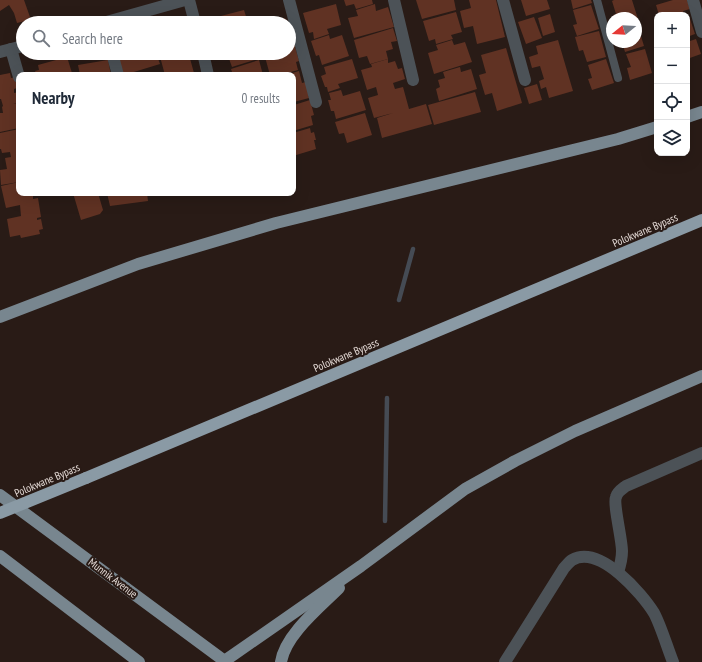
<!DOCTYPE html>
<meta charset="utf-8">
<style>
:root{--surface:#fff;--page:#f6f6f7;--text:#1f2937;--muted:#747a83;--line:#e0e1e3}
body{margin:0;font-family:"PT Sans Narrow",sans-serif;background:var(--page);color:var(--text)}
.controls{position:absolute;right:12px;top:12px;display:grid;overflow:hidden;border-radius:8px;box-shadow:0 4px 16px #0002}
.controls button{width:36px;height:36px;display:grid;place-items:center;padding:0;border:0;border-bottom:1px solid var(--line);background:var(--surface);color:var(--text);font:20px sans-serif}
.compass{position:absolute;left:606px;top:12px;width:36px;height:36px;border-radius:50%;background:var(--surface);box-shadow:0 4px 16px #0002;rotate:252deg}
.list{margin:0;padding:0;list-style:none}
h2{display:flex;justify-content:space-between;align-items:center;height:52px;margin:0;padding:0 16px;font-size:17px}
h2 small{font-size:13px;font-weight:400;color:var(--muted)}
.icon{flex:none;width:22px;height:22px;fill:none;stroke:currentColor;stroke-width:2;stroke-linecap:round;stroke-linejoin:round}
.map{position:relative;flex:none;width:702px;height:662px;overflow:hidden}
.search{position:absolute;background:var(--surface);box-shadow:0 4px 16px #0002;left:16px;top:16px;width:280px;height:44px;display:flex;align-items:center;gap:10px;box-sizing:border-box;padding:0 14px;border-radius:22px;color:var(--muted);font-size:15px}
.panel{position:absolute;background:var(--surface);box-shadow:0 4px 16px #0002;left:16px;top:72px;width:280px;height:124px;border-radius:8px}
.map>svg:first-child{display:block}
.lines{fill:none;stroke-linecap:round;stroke-linejoin:round}
.stream{stroke:#454b54;stroke-width:4.5}
.building{fill:#603223}
.lane{stroke:#4c5257;stroke-width:8}
.street{stroke:#4c5257;stroke-width:12}
.primary{stroke:#78868f;stroke-width:12}
.highway{stroke:#8a9aa5;stroke-width:12}
.highway-bridge{stroke:#8a9aa5;stroke-width:12}
.labels{text-anchor:middle;stroke-width:4;stroke-linejoin:round;paint-order:stroke}
.street-label{font-size:11px;fill:#e7ddd9;stroke:#291b16}
</style>
<div class="map">
<svg width="702" height="662" viewBox="0 0 702 662">
<rect width="100%" height="100%" fill="#291b16"/>
<g class="lines">
<!-- stream -->
<g class="stream">
<path d="M399 300 413 249"/>
<path d="M385 521 387 398"/>
</g>
</g>
<!-- building -->
<g class="building">
<path d="M0 0H24L30 17 25 21 17 23 14 13 9 5 0 11Z"/>
<path d="M344 0H372L373 4 356 9 354 4 346 6Z"/>
<path d="M416 0H454L456 10 422 19Z"/>
<path d="M469 0H496L505 37 477 44 473 26 464 28 460 11 471 8Z"/>
<path d="M521 0H547L550 9 526 16Z"/>
<path d="M571 0H591L592 3 573 9Z"/>
<path d="M614 0H632L638 19 636 20V18H614L613 15 616 14 612 1Z"/>
<path d="M673 0H687L690 9 683 11 684 14 682 15H659L656 5Z"/>
<path d="M336 4 341 25 327 29 329 34 314 39 313 32 309 33 303 13Z"/>
<path d="M375 4 376 11 388 7 394 27 354 38 348 18 358 16 356 10Z"/>
<path d="M591 5 599 29 577 36 573 25 577 24 573 10Z"/>
<path d="M244 10 248 23H219L217 17Z"/>
<path d="M456 12 462 32 451 35 453 39 436 44 435 39 429 41 423 21Z"/>
<path d="M550 14 555 32 543 36 538 18Z"/>
<path d="M534 17 542 38 526 44 518 22Z"/>
<path d="M285 18 287 23H269Z"/>
<path d="M690 19 695 34 687 37V20Z"/>
<path d="M636 20 644 46 625 52 622 42H636Z"/>
<path d="M289 27 294 42 289 44Z"/>
<path d="M393 28 397 41 391 42 393 49 386 51 388 59 370 64 367 56 359 58 354 40Z"/>
<path d="M599 31 606 57 587 62 583 50 579 51 575 37Z"/>
<path d="M329 35 330 39 342 35 349 56 322 65 319 55 316 56 311 41Z"/>
<path d="M696 39 701 54 687 59V42Z"/>
<path d="M452 40 454 45 465 42 472 62 434 74 428 53 438 50 436 45Z"/>
<path d="M558 40 573 91 549 98 546 87 541 89 539 81 544 79 540 66 532 68 529 57 538 54 536 46Z"/>
<path d="M294 43 299 61 296 62 298 70 280 75H270L265 57 279 53H289V44Z"/>
<path d="M506 48 522 103 497 111 492 93 485 95 479 75 486 73 481 55Z"/>
<path d="M645 49 652 73 630 80 627 68 631 67 626 54Z"/>
<path d="M127 53H156L160 64 124 75 118 57Z"/>
<path d="M159 53H180L181 57 189 55 194 73 185 75H165Z"/>
<path d="M227 53H256L258 59 232 67Z"/>
<path d="M67 57 72 73 64 75H37L35 71 39 70 38 65Z"/>
<path d="M352 59 358 78 338 84 340 88 328 92 327 87H325L321 76 326 74 324 67Z"/>
<path d="M388 59V63L395 61 398 69 402 68 405 79 393 83 395 89 403 87 409 109 426 104 432 124 382 138 377 118 393 113 374 118 368 98 378 95 376 87 367 90 361 70 372 67 371 64Z"/>
<path d="M606 59 614 83 592 90 588 79 592 78 588 65Z"/>
<path d="M108 60 111 75H80L78 65Z"/>
<path d="M259 60 263 75H233L231 69Z"/>
<path d="M460 67 461 72 471 69 477 89 439 101 436 89 440 87 438 80 445 78 443 72Z"/>
<path d="M299 71 302 83 306 82 309 98 294 102 293 75H285Z"/>
<path d="M10 73 11 78 15 77 17 88 14 89V93L19 92V103L13 104H19V111L17 112V114H19V128L0 132V113H3L2 107 3 106 1 99H0V75Z"/>
<path d="M537 84 542 100 529 104 524 88Z"/>
<path d="M341 90 343 96 360 91 366 110 336 119 334 111H331L328 100H331L329 93Z"/>
<path d="M475 92 481 112 434 125 428 105Z"/>
<path d="M310 100 314 115 311 116 313 125 293 131V109H295L294 105Z"/>
<path d="M365 113 372 135 347 143 344 133 339 134 335 122Z"/>
<path d="M310 128 311 133 314 132 316 140H314L316 149 293 156V133Z"/>
<path d="M19 129V182L1 185 0 170 7 169 5 158 11 157 10 152 2 153 1 149H0V133Z"/>
<path d="M19 182V193H36V196H33V199L38 198 41 217 37 218V220L41 219 43 229 39 230 40 234 21 238 20 235 10 237 7 219 21 216 20 205 6 208 1 186Z"/>
<path d="M73 193H81L82 196 93 193H98L103 210 100 214 81 220Z"/>
<path d="M107 193H147L148 201 110 206Z"/>
</g>
<g class="lines">
<!-- lane -->
<path class="lane" d="M597 0 618 78"/>
<!-- street -->
<g class="street">
<path d="M189 0 195 23"/>
<path d="M289 0 316 102"/>
<path d="M394 0 413 80"/>
<path d="M503 0 525 80"/>
<path d="M693 0 702 32"/>
<path d="M103 23 185 0"/>
<path d="M11 49 19 77"/>
<path d="M0 52 23 46"/>
<path d="M112 53 118 75"/>
<path d="M203 53 208 75"/>
<path d="M618 572C620 566 622 558 622 551 622 539 613 504 616 497 617 492 622 489 626 486L702 453"/>
<path d="M505 662 564 568C566 566 569 562 572 560 600 544 642 594 654 613 661 626 667 647 673 662"/>
</g>
<!-- primary -->
<g class="primary">
<path d="M687 117 702 112"/>
<path d="M0 317 138 264 276 223 618 139 657 127"/>
<path d="M0 495 226 662"/>
<path d="M0 556 139 662"/>
<path d="M223 662 361 566 465 489 515 461 575 431 702 376"/>
<path d="M281 662C285 635 320 607 339 588"/>
</g>
<!-- highway -->
<path class="highway" d="M86 478 702 220"/>
<!-- highway-bridge -->
<path class="highway-bridge" d="M0 513 86 478"/>
</g>
<g class="labels">
<!-- street labels -->
<g class="street-label">
<text transform="translate(645 230) rotate(-23)" y="4">Polokwane Bypass</text>
<text transform="translate(346 355) rotate(-23)" y="4">Polokwane Bypass</text>
<text transform="translate(47 480) rotate(-23)" y="4">Polokwane Bypass</text>
<text transform="translate(113 578) rotate(37)" y="4">Munnik Avenue</text>
</g>
</g>
</svg>
<div class="controls">
<button>+</button>
<button>−</button>
<button><svg class="icon" aria-label="locate" viewBox="0 0 24 24"><circle cx="12" cy="12" r="6"/><path d="M12 2v4M12 18v4M2 12h4M18 12h4"/></svg></button>
<button><svg class="icon" aria-label="layers" viewBox="0 0 24 24"><path d="M12 4l9 5-9 5-9-5zM3 14l9 5 9-5"/></svg></button>
</div>
<svg class="compass" viewBox="-18 -18 36 36"><path d="M0-13l5 13h-10z" fill="#e53935"/><path d="M0 13l5-13h-10z" fill="#747a83"/></svg>
<div class="search"><svg class="icon" aria-label="search" viewBox="0 0 24 24"><circle cx="10" cy="10" r="6"/><path d="M15 15l6 6"/></svg>Search here</div>
<section class="panel">
<h2>Nearby<small>0 results</small></h2>
<ul class="list">
</ul>
</section>
</div>
